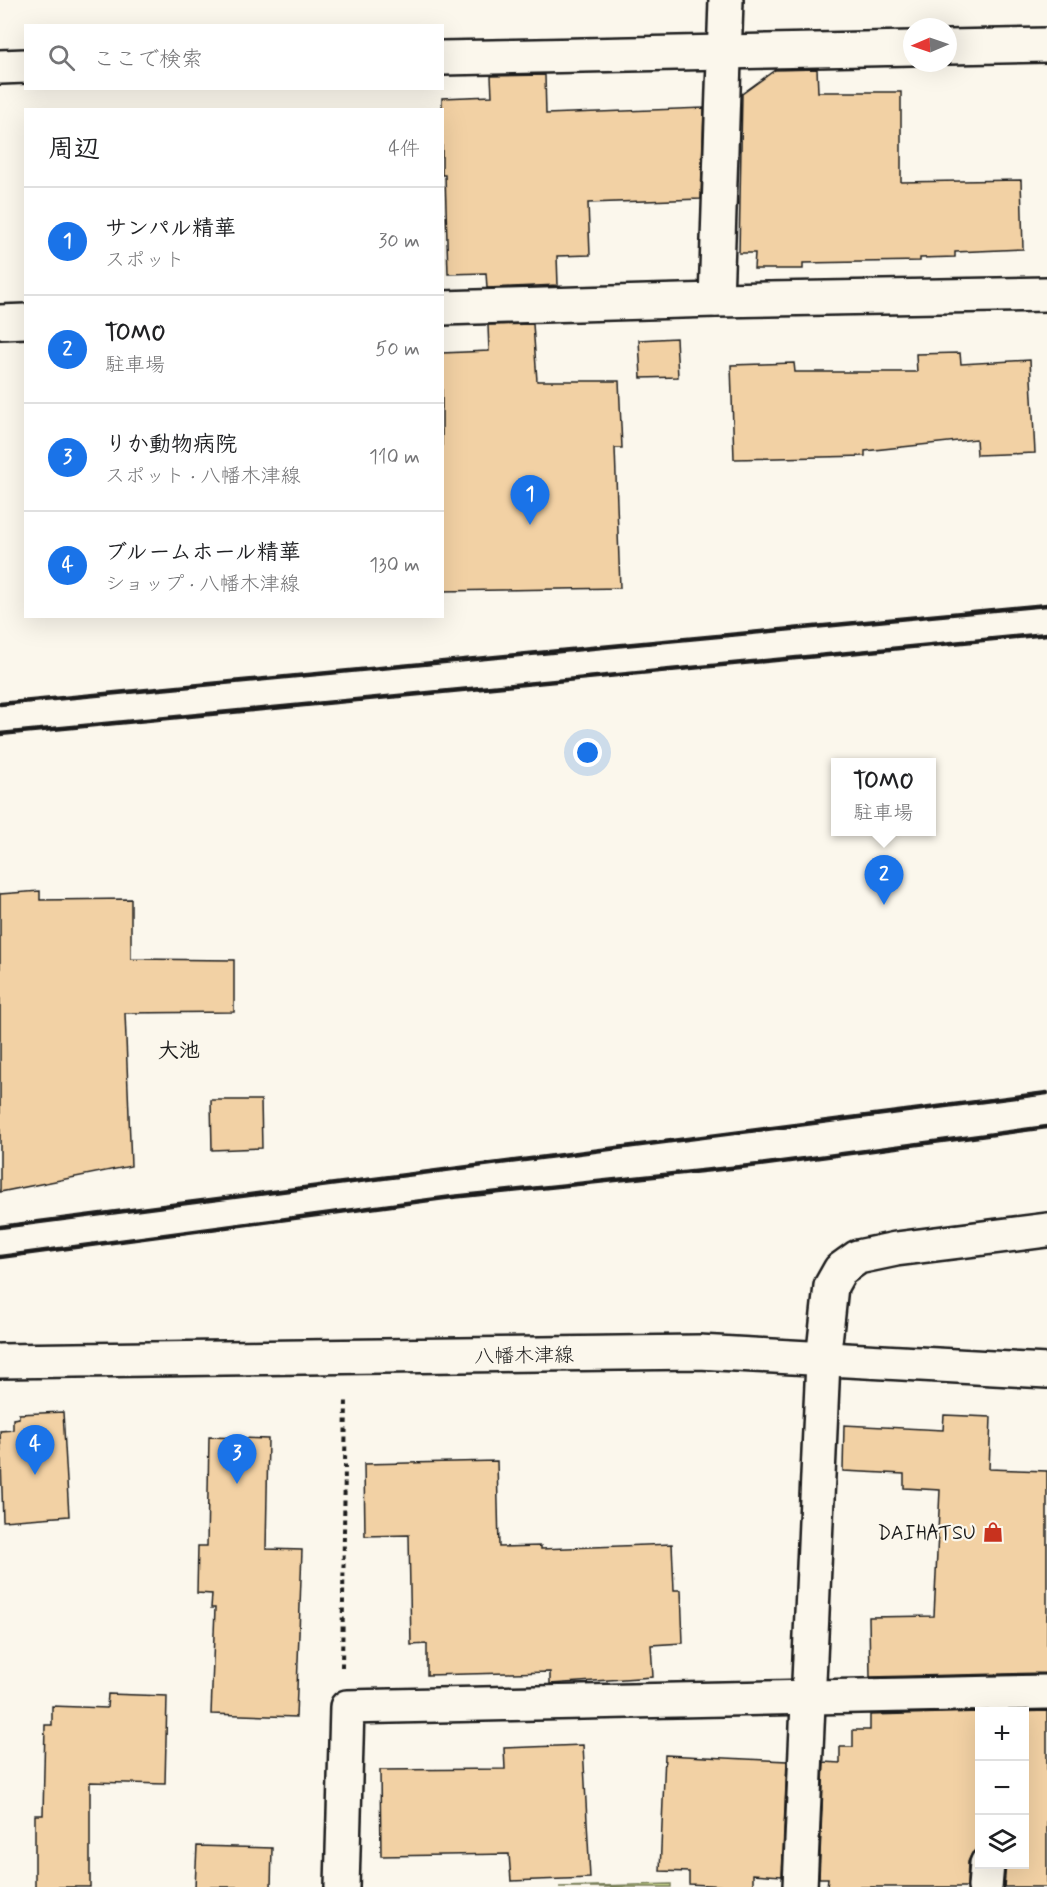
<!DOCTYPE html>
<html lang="ja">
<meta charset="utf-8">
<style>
:root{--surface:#fff;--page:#f6f6f6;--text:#202124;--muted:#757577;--line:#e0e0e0;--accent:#1a73e8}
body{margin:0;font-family:Mynerve,"Klee One",sans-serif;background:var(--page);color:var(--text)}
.controls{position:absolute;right:18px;bottom:18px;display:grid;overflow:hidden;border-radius:0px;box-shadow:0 6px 24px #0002}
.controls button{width:54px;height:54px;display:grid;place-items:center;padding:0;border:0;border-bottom:2px solid var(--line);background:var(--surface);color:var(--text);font:30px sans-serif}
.compass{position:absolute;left:903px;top:18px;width:54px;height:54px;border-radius:50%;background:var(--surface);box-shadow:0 6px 24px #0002;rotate:268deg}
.you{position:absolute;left:588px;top:753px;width:21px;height:21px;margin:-15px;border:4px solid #fff;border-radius:50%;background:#1a73e8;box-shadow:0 0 0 9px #1a73e833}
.badge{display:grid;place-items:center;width:39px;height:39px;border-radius:50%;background:var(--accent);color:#fff;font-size:20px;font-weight:700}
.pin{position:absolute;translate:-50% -50px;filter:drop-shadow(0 2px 3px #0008)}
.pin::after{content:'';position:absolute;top:32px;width:21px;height:18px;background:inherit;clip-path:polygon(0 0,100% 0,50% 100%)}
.popup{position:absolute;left:831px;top:758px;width:105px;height:78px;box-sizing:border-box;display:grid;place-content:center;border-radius:0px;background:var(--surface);filter:drop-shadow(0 2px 4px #0005);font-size:20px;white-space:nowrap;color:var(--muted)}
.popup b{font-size:22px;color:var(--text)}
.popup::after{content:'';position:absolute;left:50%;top:100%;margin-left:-12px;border:12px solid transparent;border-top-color:var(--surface)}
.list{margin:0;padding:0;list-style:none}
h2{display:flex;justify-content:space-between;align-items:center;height:78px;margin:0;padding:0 24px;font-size:26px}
h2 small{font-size:20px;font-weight:400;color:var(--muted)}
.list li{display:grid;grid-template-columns:39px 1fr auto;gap:18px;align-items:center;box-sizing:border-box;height:108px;padding:0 24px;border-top:2px solid var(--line)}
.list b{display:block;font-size:22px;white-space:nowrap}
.list p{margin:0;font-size:20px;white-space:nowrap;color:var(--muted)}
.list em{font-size:20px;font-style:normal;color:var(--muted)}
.icon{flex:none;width:33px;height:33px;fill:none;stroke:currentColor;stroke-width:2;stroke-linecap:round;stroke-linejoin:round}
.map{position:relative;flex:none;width:1047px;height:1887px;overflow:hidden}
.search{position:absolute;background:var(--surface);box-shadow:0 6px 24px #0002;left:24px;top:24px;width:420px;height:66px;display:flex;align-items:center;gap:15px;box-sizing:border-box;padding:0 21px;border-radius:0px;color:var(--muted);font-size:22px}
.panel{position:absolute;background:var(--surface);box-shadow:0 6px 24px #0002;left:24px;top:108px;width:420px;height:510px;border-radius:0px}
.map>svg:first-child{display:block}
.green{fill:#cbda8e;stroke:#747b55;stroke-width:1.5}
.building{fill:#f2d1a4;stroke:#1c1c1c;stroke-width:1.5}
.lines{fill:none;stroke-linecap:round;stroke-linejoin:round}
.street-casing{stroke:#1c1c1c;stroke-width:38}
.secondary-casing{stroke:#1c1c1c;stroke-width:38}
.primary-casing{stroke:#1c1c1c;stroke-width:38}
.path{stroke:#1c1c1c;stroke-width:4;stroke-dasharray:4.5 4.5;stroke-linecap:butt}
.street{stroke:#fbf7ec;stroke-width:33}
.secondary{stroke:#fbf7ec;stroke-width:33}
.primary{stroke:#fbf7ec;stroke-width:33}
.rail{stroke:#1c1c1c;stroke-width:4.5}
.labels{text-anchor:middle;stroke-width:4.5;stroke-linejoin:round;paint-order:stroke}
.street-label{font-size:20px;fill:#1c1c1c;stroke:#fbf7ec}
.poi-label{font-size:20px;fill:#1c1c1c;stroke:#fbf7ec;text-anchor:end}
.neighbourhood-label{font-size:21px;font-weight:bold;fill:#1c1c1c;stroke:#fbf7ec}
</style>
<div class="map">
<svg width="1047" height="1887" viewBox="0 0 1047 1887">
<rect width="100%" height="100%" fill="#fbf7ec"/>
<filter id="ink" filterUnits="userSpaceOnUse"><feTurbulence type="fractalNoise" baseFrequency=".0167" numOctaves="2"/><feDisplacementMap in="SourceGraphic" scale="12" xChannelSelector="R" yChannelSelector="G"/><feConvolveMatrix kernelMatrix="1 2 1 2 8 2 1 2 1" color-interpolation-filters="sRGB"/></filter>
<g filter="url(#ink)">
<!-- green -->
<path class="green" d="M671 1884V1887H559Z"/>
<!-- building -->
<g class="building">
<path d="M817 69 818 92H901V182L1021 180 1023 249 955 252V257L920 258V261L803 263V269H754L755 253H739L742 94 775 70Z"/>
<path d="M545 75 546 114 704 108 701 199 588 203 590 255 557 256 558 285 487 288 486 273 448 274 445 175H442V98L492 96 491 76Z"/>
<path d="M533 324 537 381H619L622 448H615L620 588 442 591V353L489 351 488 325Z"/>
<path d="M676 338 678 377 641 378 639 340Z"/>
<path d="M960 353 961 364 1030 360 1035 453 977 455 976 439 865 451V456L734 459 731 365 794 363 795 372H917L916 354Z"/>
<path d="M40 891V900L131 899V959L234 960V1012L125 1013 131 1166 0 1192V894Z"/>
<path d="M211 1100H261L262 1148 212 1150Z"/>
<path d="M63 1412 69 1516 3 1521 0 1431 13 1430V1419L19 1418V1414Z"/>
<path d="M944 1415 991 1417 989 1469 1047 1471V1673L870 1677 869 1617 934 1616 940 1490 904 1488V1474L843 1471 844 1425 943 1430Z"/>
<path d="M209 1437 268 1439 266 1549 302 1550 296 1717 211 1714 215 1608H211L212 1594 197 1593 198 1546H207Z"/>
<path d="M497 1461 499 1547 541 1546V1549L672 1544 674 1590H681L683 1643 651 1645 653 1677 550 1684V1672L427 1675V1644L411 1645 409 1535 365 1536 364 1464Z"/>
<path d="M108 1694 167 1696 165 1784 90 1782V1887H35V1815H43L45 1725H52V1706L107 1708Z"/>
<path d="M1047 1711V1887H1004L1006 1864H1024V1712H1012Z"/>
<path d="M980 1712V1847L972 1853 968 1862 967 1887H827L828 1878H819L824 1762 840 1763V1747H853V1730H870V1715Z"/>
<path d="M583 1745 590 1878 511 1881 509 1854 381 1856 380 1770 505 1769 504 1748Z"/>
<path d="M665 1755 787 1761 782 1876 753 1874V1887H746L689 1884V1872L660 1871Z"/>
<path d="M197 1846 272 1848 271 1887H195Z"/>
</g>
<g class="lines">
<!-- street casing -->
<g class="street-casing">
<g id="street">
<path d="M948 47 1047 45"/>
<path d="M442 58 912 48"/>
<path d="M0 67 26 66"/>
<path d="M716 300 726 0"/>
<path d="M442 308 716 300 1047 294"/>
<path d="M0 322 26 321"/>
<path d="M342 1887 347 1707 1047 1692"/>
<path d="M800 1887 823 1361"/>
<path d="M985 1887 987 1864"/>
</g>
</g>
<!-- secondary casing -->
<g class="secondary-casing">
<path id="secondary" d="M823 1361 831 1286 840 1270 858 1257 896 1249 1047 1230"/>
</g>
<!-- primary casing -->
<g class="primary-casing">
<path id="primary" d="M0 1361 699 1352 1047 1371"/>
</g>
<!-- path -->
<path class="path" d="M342 1667 346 1399"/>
<!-- street -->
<use href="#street" class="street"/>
<!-- secondary -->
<use href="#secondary" class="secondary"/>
<!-- primary -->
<use href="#primary" class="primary"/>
<!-- rail -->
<g class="rail">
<path d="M0 704 1047 605"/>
<path d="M0 734 1047 634"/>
<path d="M0 1227 1047 1093"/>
<path d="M0 1257 452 1197 759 1165 1047 1127"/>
</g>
</g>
</g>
<!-- icons -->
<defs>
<g id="shop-bare" transform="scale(1.62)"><path d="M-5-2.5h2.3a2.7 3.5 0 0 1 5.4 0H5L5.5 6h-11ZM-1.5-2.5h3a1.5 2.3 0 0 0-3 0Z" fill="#c8321e" stroke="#fbf7ec" stroke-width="2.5" paint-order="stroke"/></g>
</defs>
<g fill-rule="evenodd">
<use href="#shop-bare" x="993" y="1532"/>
</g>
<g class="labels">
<!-- street labels -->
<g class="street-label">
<text transform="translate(524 1355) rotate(-1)" y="7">八幡木津線</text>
</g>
<!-- poi labels -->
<g class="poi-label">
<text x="976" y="1539">DAIHATSU</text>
</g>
<!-- neighbourhood labels -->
<g class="neighbourhood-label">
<text x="179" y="1057">大池</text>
</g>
</g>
</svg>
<div class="controls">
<button>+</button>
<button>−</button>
<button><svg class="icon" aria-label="layers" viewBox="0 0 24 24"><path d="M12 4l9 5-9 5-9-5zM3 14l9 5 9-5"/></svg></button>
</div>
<svg class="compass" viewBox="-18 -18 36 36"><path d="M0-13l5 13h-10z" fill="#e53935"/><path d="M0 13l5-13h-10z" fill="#757577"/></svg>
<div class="you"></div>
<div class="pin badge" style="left:530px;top:525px">1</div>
<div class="pin badge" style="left:884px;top:905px">2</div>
<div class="popup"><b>TOMO</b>駐車場</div>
<div class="pin badge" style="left:237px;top:1484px">3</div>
<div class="pin badge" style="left:35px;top:1475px">4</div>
<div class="search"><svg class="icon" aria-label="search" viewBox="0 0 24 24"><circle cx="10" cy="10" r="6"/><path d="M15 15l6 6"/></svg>ここで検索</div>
<section class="panel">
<h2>周辺<small>4件</small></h2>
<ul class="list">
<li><span class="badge">1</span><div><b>サンパル精華</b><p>スポット</p></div><em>30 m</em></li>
<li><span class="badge">2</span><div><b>TOMO</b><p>駐車場</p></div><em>50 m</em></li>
<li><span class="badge">3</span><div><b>りか動物病院</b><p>スポット · 八幡木津線</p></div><em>110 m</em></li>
<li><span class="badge">4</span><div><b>ブルームホール精華</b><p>ショップ · 八幡木津線</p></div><em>130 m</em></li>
</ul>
</section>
</div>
